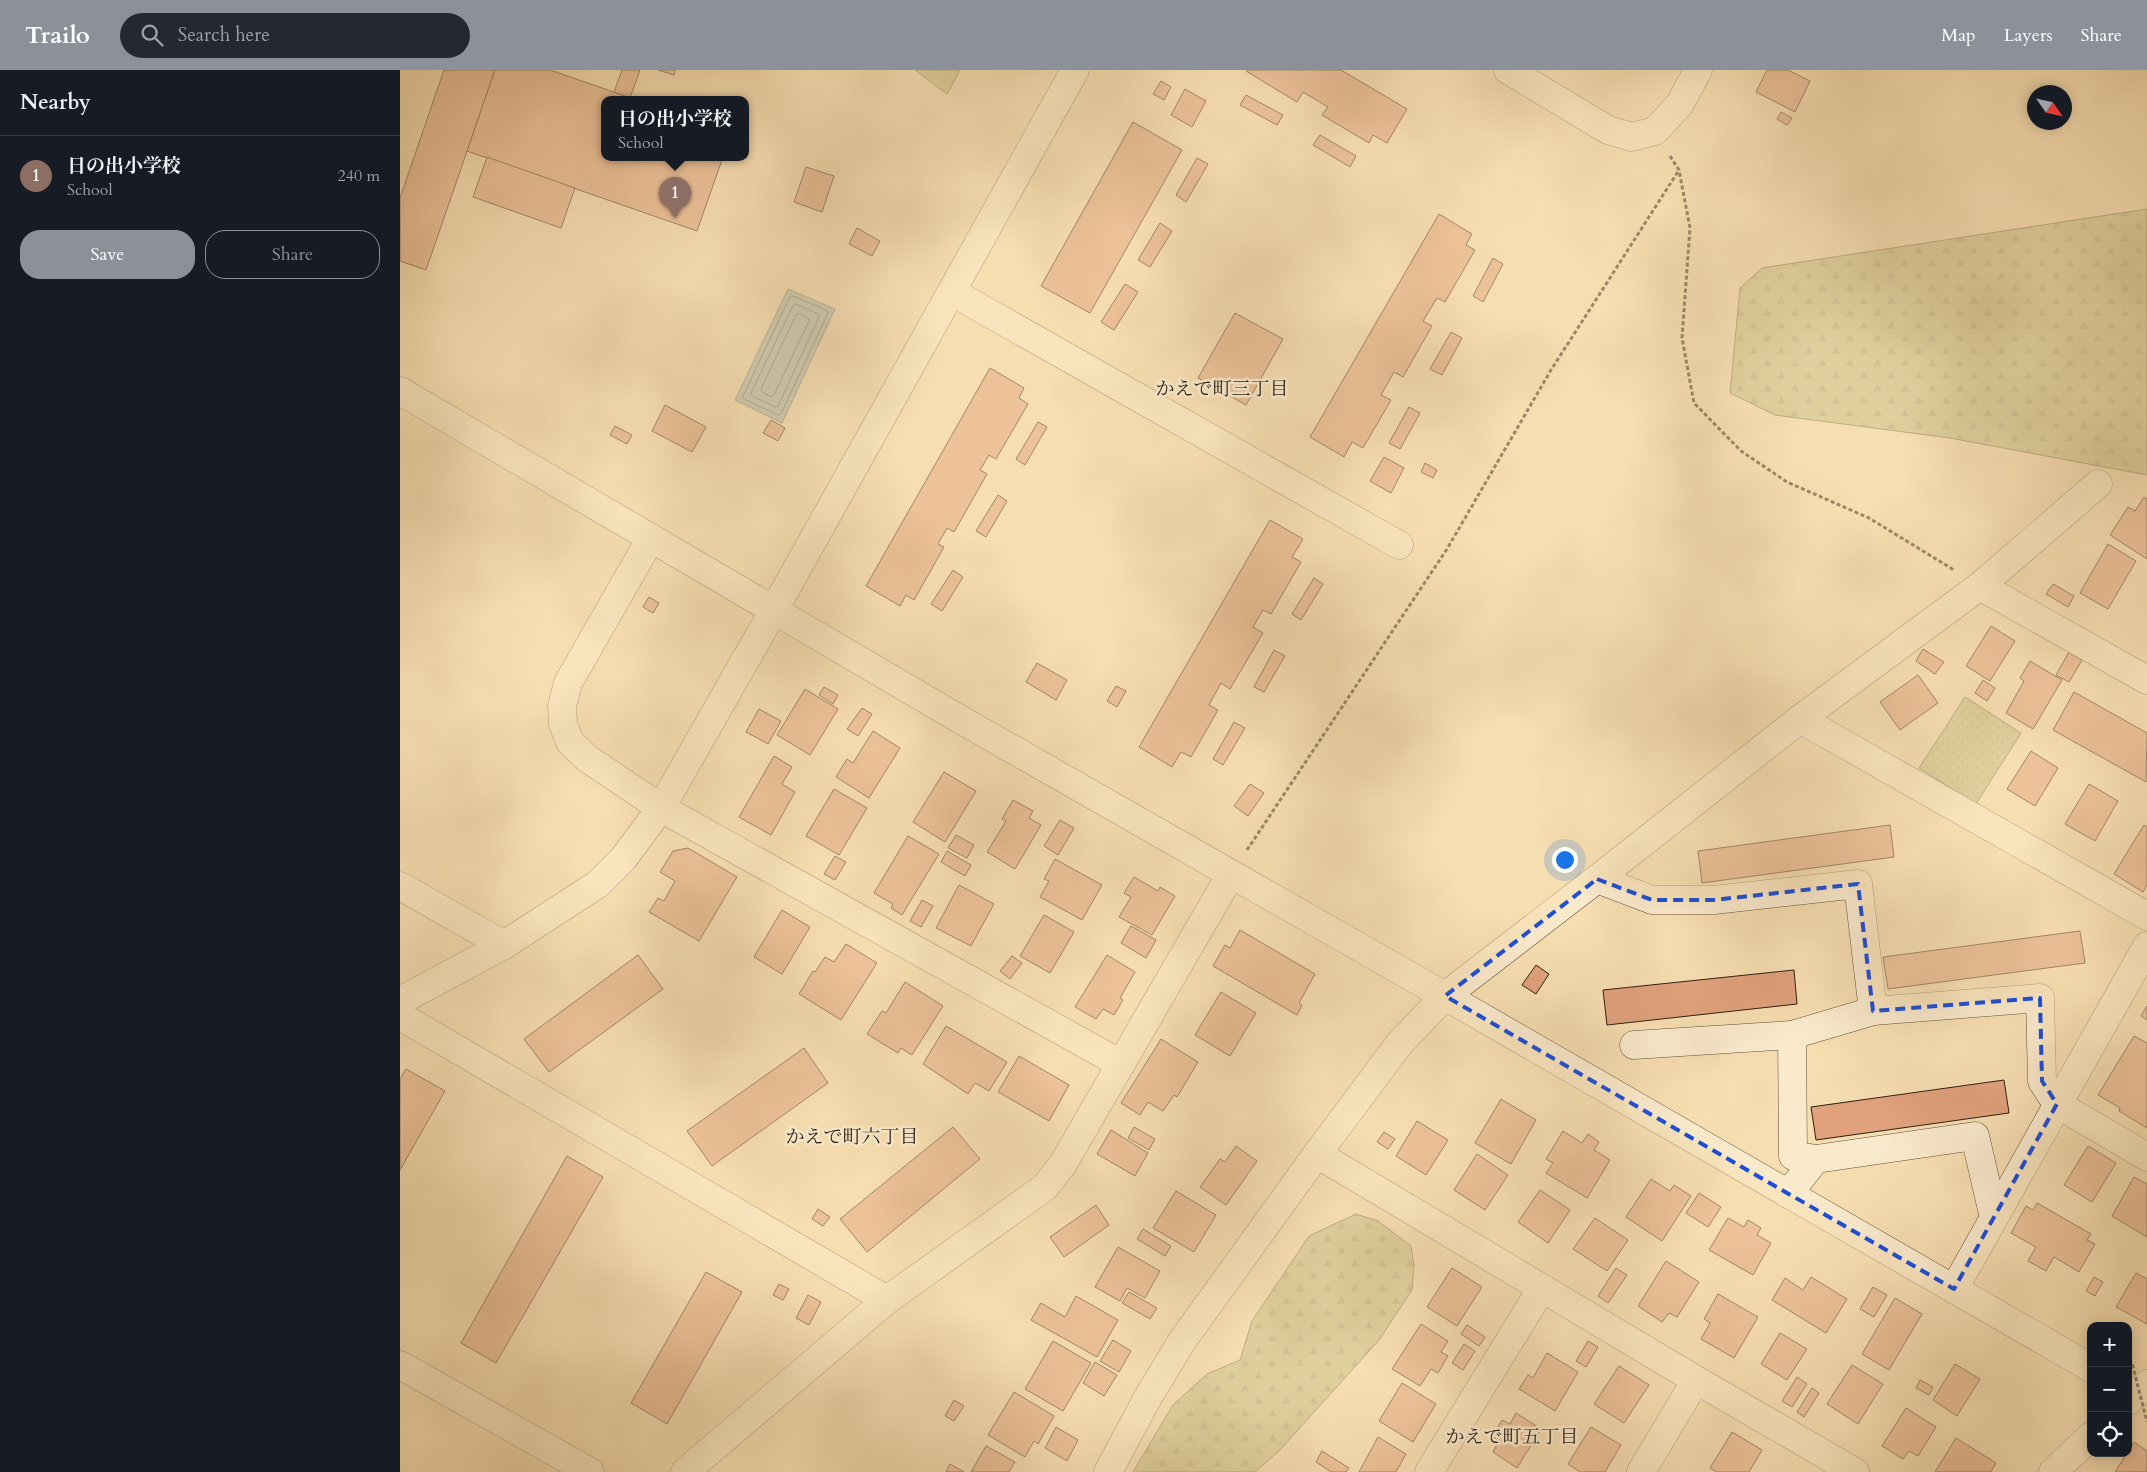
<!DOCTYPE html>
<meta charset="utf-8">
<style>
:root{--surface:#171b24;--page:#242831;--text:#f1f3f6;--muted:#9ea1a6;--line:#363941;--accent:#8c9099}
body{margin:0;font-family:Cardo,"Noto Serif JP",serif;background:var(--page);color:var(--text)}
.controls{position:absolute;right:15px;bottom:15px;display:grid;overflow:hidden;border-radius:10px;box-shadow:0 2px 12px #0003}
.controls button{width:45px;height:45px;display:grid;place-items:center;padding:0;border:0;border-bottom:1px solid var(--line);background:var(--surface);color:var(--text);font:25px sans-serif}
.compass{position:absolute;left:1627px;top:15px;width:45px;height:45px;border-radius:50%;background:var(--surface);box-shadow:0 2px 12px #0003;rotate:124deg}
.you{position:absolute;left:1164px;top:789px;width:18px;height:18px;margin:-12px;border:4px solid #fff;border-radius:50%;background:#1a73e8;box-shadow:0 0 0 8px #1a73e833}
.badge{display:grid;place-items:center;width:32px;height:32px;border-radius:50%;background:var(--accent);color:#fff;font-size:16px;font-weight:700}
.pin{position:absolute;translate:-50% -41px;filter:drop-shadow(0 1px 2px #0008)}
.pin::after{content:'';position:absolute;top:26px;width:18px;height:15px;background:inherit;clip-path:polygon(0 0,100% 0,50% 100%)}
.popup{position:absolute;left:201px;top:26px;width:148px;height:65px;box-sizing:border-box;display:grid;place-content:center;border-radius:10px;background:var(--surface);filter:drop-shadow(0 1px 4px #0005);font-size:16px;white-space:nowrap;color:var(--muted)}
.popup b{font-size:19px;color:var(--text)}
.popup::after{content:'';position:absolute;left:50%;top:100%;margin-left:-10px;border:10px solid transparent;border-top-color:var(--surface)}
.list{margin:0;padding:0;list-style:none}
h2{display:flex;justify-content:space-between;align-items:center;height:65px;margin:0;padding:0 20px;font-size:21px}
h2 small{font-size:16px;font-weight:400;color:var(--muted)}
.list li{display:grid;grid-template-columns:32px 1fr auto;gap:15px;align-items:center;box-sizing:border-box;height:80px;padding:0 20px;border-top:1px solid var(--line)}
.list b{display:block;font-size:19px;white-space:nowrap}
.list p{margin:0;font-size:16px;white-space:nowrap;color:var(--muted)}
.list em{font-size:16px;font-style:normal;color:var(--muted)}
.actions{display:flex;gap:10px;padding:15px 20px}
.actions a{flex:1;padding:11px 0;border:1px solid var(--accent);border-radius:20px;text-align:center;font-size:18px;color:var(--accent)}
.actions .main{background:var(--accent);color:#fff}
.icon{flex:none;width:28px;height:28px;fill:none;stroke:currentColor;stroke-width:2;stroke-linecap:round;stroke-linejoin:round}
.map{position:relative;flex:none;width:1747px;height:1402px;overflow:hidden}
header{display:flex;align-items:center;gap:30px;box-sizing:border-box;height:70px;padding:0 25px;background:var(--accent);color:#fff}
header strong{font-size:24px}
nav{display:flex;gap:28px;margin-inline-start:auto;font-size:18px}
.search{width:350px;height:45px;background:var(--page);display:flex;align-items:center;gap:12px;box-sizing:border-box;padding:0 18px;border-radius:28px;color:var(--muted);font-size:19px}
main{display:flex}
aside{flex:1;background:var(--surface)}
.map>svg:first-child{display:block}
.grass{fill:url(#grass-dots);stroke:#78704c}
.forest{fill:url(#forest-firs);stroke:#78704c}
.park{fill:#c4bf86;stroke:#78704c}
.water{fill:#a2b9b7;stroke:#737c75}
.lines{fill:none;stroke-linecap:round;stroke-linejoin:round}
.shore{stroke:#686c65;stroke-width:1}
.building{fill:#e1a17d;stroke:#2d2013}
.minor-casing{stroke:#60503a;stroke-width:29}
.path{stroke:#2d2013;stroke-width:3;stroke-dasharray:4 2.5;stroke-linecap:butt}
.minor{stroke:#faeacc;stroke-width:28}
.path-bridge{stroke:#2d2013;stroke-width:3;stroke-dasharray:4 2.5;stroke-linecap:butt}
.marked{fill:none;stroke:#1d4ed8;stroke-width:4;stroke-dasharray:10 6;stroke-linejoin:round}
.labels{text-anchor:middle;stroke-width:5;stroke-linejoin:round;paint-order:stroke}
.neighbourhood-label{font-size:19px;fill:#2d2013;stroke:#faeacc}
</style>
<header>
<strong>Trailo</strong>
<div class="search"><svg class="icon" aria-label="search" viewBox="0 0 24 24"><circle cx="10" cy="10" r="6"/><path d="M15 15l6 6"/></svg>Search here</div>
<nav><a>Map</a><a>Layers</a><a>Share</a></nav>
</header>
<main>
<aside>
<h2>Nearby<small></small></h2>
<ul class="list">
<li><span class="badge" style="background:#8d6e63">1</span><div><b>日の出小学校</b><p>School</p></div><em>240 m</em></li>
</ul>
<div class="actions"><a class="main">Save</a><a>Share</a></div>
</aside>
<div class="map">
<svg width="1747" height="1402" viewBox="0 0 1747 1402">
<defs>
<pattern id="grass-dots" width="8" height="8" patternUnits="userSpaceOnUse" patternTransform="scale(1.25)"><rect width="8" height="8" fill="#c4bf86"/><path d="M2 2h.1M6 6h.1" fill="none" stroke="#a9a473" stroke-width="1.8" stroke-linecap="round"/></pattern>
<pattern id="forest-firs" width="22" height="20" patternUnits="userSpaceOnUse" patternTransform="scale(1.25)"><rect width="22" height="20" fill="#c4bf86"/><path d="M5 1l3.5 6h-7zM16 11l3.5 6h-7z" fill="#a9a473"/></pattern>
</defs>
<rect width="100%" height="100%" fill="#f7deb1"/>
<filter id="stains"><feTurbulence type="fractalNoise" baseFrequency=".004" numOctaves="4"/><feColorMatrix values="0 0 0 0 .2 0 0 0 0 .09 0 0 0 0 .02 0 0 0 .5 -.17"/></filter>
<radialGradient id="worn" r=".72"><stop offset=".6" stop-color="#630" stop-opacity="0"/><stop offset="1" stop-color="#630" stop-opacity=".3"/></radialGradient>
<!-- grass -->
<path class="grass" d="M1565 627 1621 663 1576 734 1519 698Z"/>
<!-- forest -->
<g class="forest">
<path d="M1747 139V405L1550 368 1375 345 1330 323 1340 218 1362 198Z"/>
<path d="M956 1144 978 1151 1011 1176 1014 1196 1012 1220 979 1270 879 1381 855 1402H733L773 1335 807 1304 840 1290 852 1251 909 1166Z"/>
</g>
<!-- park -->
<path class="park" d="M515 0H560L547 24Z"/>
<!-- water -->
<path class="water" d="M388 219 435 239 382 353 335 330Z"/>
<g class="lines">
<!-- shore -->
<g class="shore">
<path d="M393 226 426 240 428 243 381 344 378 345 344 329 343 326 390 227Z"/>
<path d="M396 234 418 244 419 247 378 336 375 337 352 326 351 323 393 236Z"/>
<path d="M399 244 408 248 409 251 374 325 371 327 362 322 361 319 396 245Z"/>
</g>
</g>
<!-- building -->
<g class="building">
<path d="M44 0H95L26 200 0 191V128Z"/>
<path d="M95 0H150L234 29H205V87H323L297 161 67 81Z"/>
<path d="M222 0H240L230 28 214 22Z"/>
<path d="M258 0H275L274 5Z"/>
<path d="M847 0H941L1007 39 987 73 973 65 969 73 922 45 928 37 903 22 897 32 846 1Z"/>
<path d="M1367 0H1388L1410 11 1395 42 1356 22Z"/>
<path d="M761 11 771 17 764 30 753 24Z"/>
<path d="M785 19 806 31 792 57 771 45Z"/>
<path d="M846 25 883 45 877 55 840 35Z"/>
<path d="M1381 42 1392 48 1387 55 1377 49Z"/>
<path d="M733 52 782 80 690 243 641 216Z"/>
<path d="M920 65 956 86 950 97 913 75Z"/>
<path d="M87 87 175 118 161 158 73 127Z"/>
<path d="M797 88 808 94 786 132 776 125Z"/>
<path d="M406 97 434 106 422 142 394 132Z"/>
<path d="M1039 144 1072 164 1066 175 1075 180 1045 232 1037 228 1023 251 1032 256 1003 307 994 302 981 325 991 330 963 378 952 372 944 387 910 367Z"/>
<path d="M760 153 772 161 750 197 738 190Z"/>
<path d="M457 158 480 171 472 186 449 174Z"/>
<path d="M1093 188 1103 194 1083 232 1073 226Z"/>
<path d="M725 214 738 222 714 260 701 252Z"/>
<path d="M835 243 883 269 846 335 798 308Z"/>
<path d="M1051 262 1062 268 1042 305 1030 299Z"/>
<path d="M590 298 624 318 619 328 628 334 596 389 589 385 580 400 587 404 554 462 547 458 538 474 544 477 514 530 506 525 500 536 466 516Z"/>
<path d="M265 335 306 357 292 382 252 361Z"/>
<path d="M1009 337 1020 343 1000 379 989 373Z"/>
<path d="M371 350 385 358 378 371 363 363Z"/>
<path d="M638 352 647 357 625 395 616 389Z"/>
<path d="M215 356 232 365 227 374 210 365Z"/>
<path d="M984 387 1004 398 991 423 970 411Z"/>
<path d="M1025 393 1037 400 1033 408 1021 402Z"/>
<path d="M598 425 607 431 586 467 576 461Z"/>
<path d="M1744 427 1747 429V489L1710 465 1728 437 1735 441Z"/>
<path d="M870 450 903 469 892 487 901 492 871 544 863 540 853 557 863 563 830 619 821 613 809 635 818 640 791 687 781 682 772 697 739 677Z"/>
<path d="M1708 474 1736 491 1708 539 1680 523Z"/>
<path d="M553 500 563 507 542 541 531 534Z"/>
<path d="M914 508 923 514 901 550 892 544Z"/>
<path d="M1653 514 1674 526 1668 537 1646 524Z"/>
<path d="M249 527 259 533 253 543 243 537Z"/>
<path d="M1591 556 1615 571 1590 611 1566 596Z"/>
<path d="M1523 579 1544 592 1535 604 1516 591Z"/>
<path d="M874 580 885 586 864 622 854 617Z"/>
<path d="M1669 582 1682 590 1669 612 1656 605Z"/>
<path d="M1630 591 1662 610 1633 659 1606 643 1624 611 1620 608Z"/>
<path d="M637 593 667 610 656 630 626 612Z"/>
<path d="M1518 605 1538 633 1500 660 1480 632Z"/>
<path d="M1583 610 1595 618 1587 631 1575 623Z"/>
<path d="M716 616 726 621 717 637 707 631Z"/>
<path d="M424 617 438 625 433 634 419 625Z"/>
<path d="M405 619 438 639 410 685 377 665Z"/>
<path d="M1674 622 1747 663 1746 712 1653 660Z"/>
<path d="M462 638 472 644 458 666 447 659Z"/>
<path d="M359 639 381 651 368 674 346 662Z"/>
<path d="M834 652 845 658 823 695 813 689Z"/>
<path d="M473 661 500 678 469 728 436 707 447 689 453 693Z"/>
<path d="M1631 681 1658 698 1635 736 1607 719Z"/>
<path d="M374 686 392 697 382 714 395 722 371 765 339 747Z"/>
<path d="M544 702 576 721 545 772 513 752Z"/>
<path d="M850 714 864 723 848 746 834 736Z"/>
<path d="M1689 714 1718 731 1695 771 1665 754Z"/>
<path d="M434 719 467 738 439 785 406 766Z"/>
<path d="M613 730 633 741 629 748 641 755 615 799 587 782 606 751 602 749Z"/>
<path d="M660 750 674 758 658 785 644 776Z"/>
<path d="M1490 755 1494 787 1302 813 1298 781Z"/>
<path d="M1744 755 1747 757V815L1743 822 1714 804Z"/>
<path d="M556 765 574 775 567 788 548 778Z"/>
<path d="M508 766 539 784 502 845 491 838 493 834 474 823Z"/>
<path d="M288 778 337 807 299 871 249 842 258 828 264 831 275 811 260 802 273 781Z"/>
<path d="M547 781 571 795 565 806 541 792Z"/>
<path d="M435 786 446 792 435 810 424 804Z"/>
<path d="M655 789 702 815 682 850 640 827 649 811 644 809Z"/>
<path d="M734 807 758 821 760 817 775 826 752 865 719 847 731 827 724 823Z"/>
<path d="M559 815 594 834 571 876 536 858Z"/>
<path d="M522 830 533 836 521 857 510 851Z"/>
<path d="M382 840 410 857 382 904 354 887Z"/>
<path d="M644 845 674 862 650 903 620 886Z"/>
<path d="M731 856 756 870 746 888 721 873Z"/>
<path d="M840 860 915 904 899 933 902 935 897 945 813 896 825 875 830 878Z"/>
<path d="M1680 861 1685 893 1488 919 1483 887Z"/>
<path d="M446 874 477 893 441 950 399 924 413 901 415 902 425 887 434 892Z"/>
<path d="M238 885 263 919 149 1002 124 969Z"/>
<path d="M707 885 735 902 720 928 723 930 714 945 703 939 696 949 675 937Z"/>
<path d="M612 886 622 893 610 909 600 901Z"/>
<path d="M1136 895 1149 904 1136 924 1122 915Z"/>
<path d="M1394 900 1397 934 1207 955 1203 920Z"/>
<path d="M505 912 543 936 512 985 501 978 498 983 467 964 482 941 486 943Z"/>
<path d="M821 922 856 943 830 986 795 965Z"/>
<path d="M1747 936V950L1741 946Z"/>
<path d="M546 956 607 992 589 1021 575 1013 568 1024 523 994Z"/>
<path d="M1734 966 1747 973V1058L1719 1041 1720 1038 1698 1025Z"/>
<path d="M761 969 798 992 777 1027 774 1025 763 1041 748 1032 740 1045 721 1033Z"/>
<path d="M404 978 428 1013 312 1096 287 1061Z"/>
<path d="M619 986 669 1015 649 1051 598 1022Z"/>
<path d="M6 999 45 1021 0 1100V1009Z"/>
<path d="M1604 1010 1609 1043 1416 1070 1411 1037Z"/>
<path d="M1101 1029 1136 1050 1111 1094 1075 1073Z"/>
<path d="M1017 1051 1048 1070 1026 1105 996 1086Z"/>
<path d="M553 1057 580 1089 467 1182 440 1149Z"/>
<path d="M734 1057 755 1069 749 1080 728 1068Z"/>
<path d="M711 1060 748 1083 735 1106 697 1084Z"/>
<path d="M1163 1061 1182 1073 1188 1064 1199 1072 1194 1080 1210 1090 1187 1128 1146 1103 1153 1093 1146 1089Z"/>
<path d="M984 1062 995 1069 988 1079 977 1072Z"/>
<path d="M836 1076 857 1091 826 1135 800 1117 820 1089 825 1092Z"/>
<path d="M1688 1076 1716 1093 1692 1132 1664 1115Z"/>
<path d="M1077 1084 1108 1105 1085 1140 1054 1120Z"/>
<path d="M167 1086 203 1107 96 1293 61 1273Z"/>
<path d="M1734 1107 1747 1114V1167L1712 1146Z"/>
<path d="M1251 1109 1270 1121 1274 1115 1291 1126 1262 1171 1226 1147Z"/>
<path d="M1140 1120 1170 1140 1148 1173 1118 1152Z"/>
<path d="M776 1121 816 1145 794 1182 753 1158Z"/>
<path d="M1299 1123 1321 1137 1308 1157 1286 1143Z"/>
<path d="M1637 1133 1691 1164 1687 1170 1695 1174 1679 1202 1654 1187 1646 1201 1628 1191 1636 1177 1611 1163 1626 1136 1633 1140Z"/>
<path d="M696 1135 709 1155 664 1187 650 1167Z"/>
<path d="M418 1139 430 1147 423 1156 412 1149Z"/>
<path d="M1195 1148 1228 1170 1207 1201 1173 1179Z"/>
<path d="M1328 1148 1344 1157 1348 1150 1361 1158 1357 1165 1371 1173 1353 1205 1309 1180Z"/>
<path d="M743 1159 771 1176 765 1186 737 1169Z"/>
<path d="M718 1177 760 1201 745 1228 727 1218 720 1231 695 1217Z"/>
<path d="M1266 1191 1299 1212 1277 1247 1269 1243 1262 1252 1238 1236Z"/>
<path d="M1052 1198 1082 1217 1057 1256 1027 1237Z"/>
<path d="M1216 1198 1227 1205 1208 1233 1198 1226Z"/>
<path d="M306 1202 342 1222 267 1354 231 1333Z"/>
<path d="M1736 1203 1747 1209V1254L1716 1237Z"/>
<path d="M1411 1207 1447 1229 1426 1263 1372 1230 1385 1208 1403 1220Z"/>
<path d="M1694 1207 1703 1212 1695 1226 1686 1221Z"/>
<path d="M379 1214 389 1219 383 1230 373 1225Z"/>
<path d="M1473 1217 1487 1225 1474 1247 1460 1239Z"/>
<path d="M729 1222 757 1238 750 1249 722 1233Z"/>
<path d="M1318 1224 1358 1247 1334 1288 1301 1269 1310 1253 1304 1249Z"/>
<path d="M408 1225 421 1232 409 1255 396 1248Z"/>
<path d="M676 1226 718 1250 697 1287 631 1250 641 1233 665 1247Z"/>
<path d="M1495 1228 1522 1244 1489 1300 1462 1284Z"/>
<path d="M1021 1254 1048 1271 1041 1282 1048 1286 1038 1303 1031 1299 1020 1316 992 1299Z"/>
<path d="M1067 1255 1085 1267 1079 1276 1061 1264Z"/>
<path d="M1380 1263 1407 1279 1387 1310 1361 1294Z"/>
<path d="M713 1270 731 1281 719 1302 700 1291Z"/>
<path d="M653 1271 691 1293 663 1341 625 1319Z"/>
<path d="M1188 1271 1198 1277 1186 1297 1176 1291Z"/>
<path d="M1064 1274 1075 1281 1063 1300 1052 1293Z"/>
<path d="M1147 1283 1178 1302 1155 1341 1119 1319 1128 1305 1133 1308Z"/>
<path d="M695 1292 717 1305 704 1326 683 1313Z"/>
<path d="M1555 1294 1580 1309 1557 1346 1533 1330Z"/>
<path d="M1452 1295 1483 1314 1458 1354 1427 1334Z"/>
<path d="M1219 1296 1249 1315 1224 1353 1194 1334Z"/>
<path d="M1397 1307 1407 1314 1392 1337 1382 1331Z"/>
<path d="M1520 1310 1533 1317 1529 1325 1516 1318Z"/>
<path d="M1002 1313 1036 1334 1013 1372 979 1351Z"/>
<path d="M1412 1318 1419 1323 1404 1347 1397 1342Z"/>
<path d="M614 1322 654 1346 638 1374 634 1371 625 1387 588 1365Z"/>
<path d="M554 1330 564 1336 554 1351 545 1346Z"/>
<path d="M1506 1338 1536 1357 1518 1386 1509 1381 1503 1389 1482 1376Z"/>
<path d="M1116 1343 1141 1359 1117 1398 1093 1382 1099 1371 1092 1367 1102 1350 1110 1354Z"/>
<path d="M656 1357 678 1370 667 1391 645 1378Z"/>
<path d="M1191 1357 1221 1375 1205 1402H1180L1168 1394Z"/>
<path d="M1332 1362 1362 1380 1349 1402H1317L1310 1398Z"/>
<path d="M978 1367 1006 1384 996 1402H959Z"/>
<path d="M1556 1368 1596 1393 1591 1402H1535Z"/>
<path d="M1734 1372 1747 1381V1402H1715Z"/>
<path d="M586 1376 615 1392 609 1402H571Z"/>
<path d="M922 1381 949 1398 946 1402H931L916 1392Z"/>
<path d="M550 1394 564 1402H546Z"/>
</g>
<g class="lines">
<!-- minor casing -->
<g class="minor-casing">
<g id="minor">
<path d="M1108 0 1208 60 1232 67 1255 61 1280 34 1298 0"/>
<path d="M552 222 999 475"/>
<path d="M0 321 563 651 1045 926 1691 1298"/>
<path d="M251 468 168 613 162 636 163 654 170 672 188 689 261 738 721 994"/>
<path d="M1580 516 1698 414"/>
<path d="M1747 610 1580 516 1400 649 1747 846"/>
<path d="M1197 809 1252 830H1314L1458 814 1473 941 1640 928 1642 1011 1657 1034 1747 1087"/>
<path d="M0 816 104 875"/>
<path d="M0 931 104 875 198 814 223 789 261 738 374 540 675 0"/>
<path d="M0 946 487 1230"/>
<path d="M1392 965 1473 941"/>
<path d="M1234 975 1392 965 1393 1086 1416 1089"/>
<path d="M917 1084 1296 1310 1455 1402"/>
<path d="M1388 1124 1416 1089 1575 1066 1594 1148"/>
<path d="M1554 1219 1747 876"/>
<path d="M0 1295 190 1402"/>
<path d="M1728 1331 1747 1314"/>
<path d="M285 1402 487 1230 645 1117 663 1094 831 804"/>
<path d="M708 1402 747 1329 782 1271 917 1084 1000 973 1045 926 1197 809 1400 649"/>
<path d="M1029 1402 1142 1218"/>
<path d="M1241 1402 1296 1310"/>
<path d="M1653 1402 1691 1366"/>
</g>
</g>
<!-- path -->
<g class="path">
<path d="M1270 86 1279 100 1290 158 1282 268 1294 333 1341 381 1387 412 1469 448 1554 500"/>
<path d="M847 780 1047 479 1151 300 1279 100"/>
</g>
<!-- minor -->
<use href="#minor" class="minor"/>
<!-- path-bridge -->
<path class="path-bridge" d="M1728 1290 1732 1293 1747 1352"/>
</g>
<!-- marked area -->
<path d="M0 0H1747V1402H0ZM1197 809 1252 830H1314L1458 814 1473 941 1640 928 1642 1011 1657 1034 1554 1219 1045 926Z" fill="#f7deb1" fill-opacity=".55" fill-rule="evenodd"/>
<path class="marked" d="M1197 809 1252 830H1314L1458 814 1473 941 1640 928 1642 1011 1657 1034 1554 1219 1045 926Z"/>
<g class="labels">
<!-- neighbourhood labels -->
<g class="neighbourhood-label">
<text x="822" y="325">かえで町三丁目</text>
<text x="452" y="1073">かえで町六丁目</text>
<text x="1112" y="1373">かえで町五丁目</text>
</g>
</g>
<rect width="100%" height="100%" filter="url(#stains)"/>
<rect width="100%" height="100%" fill="url(#worn)"/>
</svg>
<div class="controls">
<button>+</button>
<button>−</button>
<button><svg class="icon" aria-label="locate" viewBox="0 0 24 24"><circle cx="12" cy="12" r="6"/><path d="M12 2v4M12 18v4M2 12h4M18 12h4"/></svg></button>
</div>
<svg class="compass" viewBox="-18 -18 36 36"><path d="M0-13l5 13h-10z" fill="#e53935"/><path d="M0 13l5-13h-10z" fill="#9ea1a6"/></svg>
<div class="you"></div>
<div class="pin badge" style="left:275px;top:148px;background:#8d6e63">1</div>
<div class="popup"><b>日の出小学校</b>School</div>
</div>
</main>
